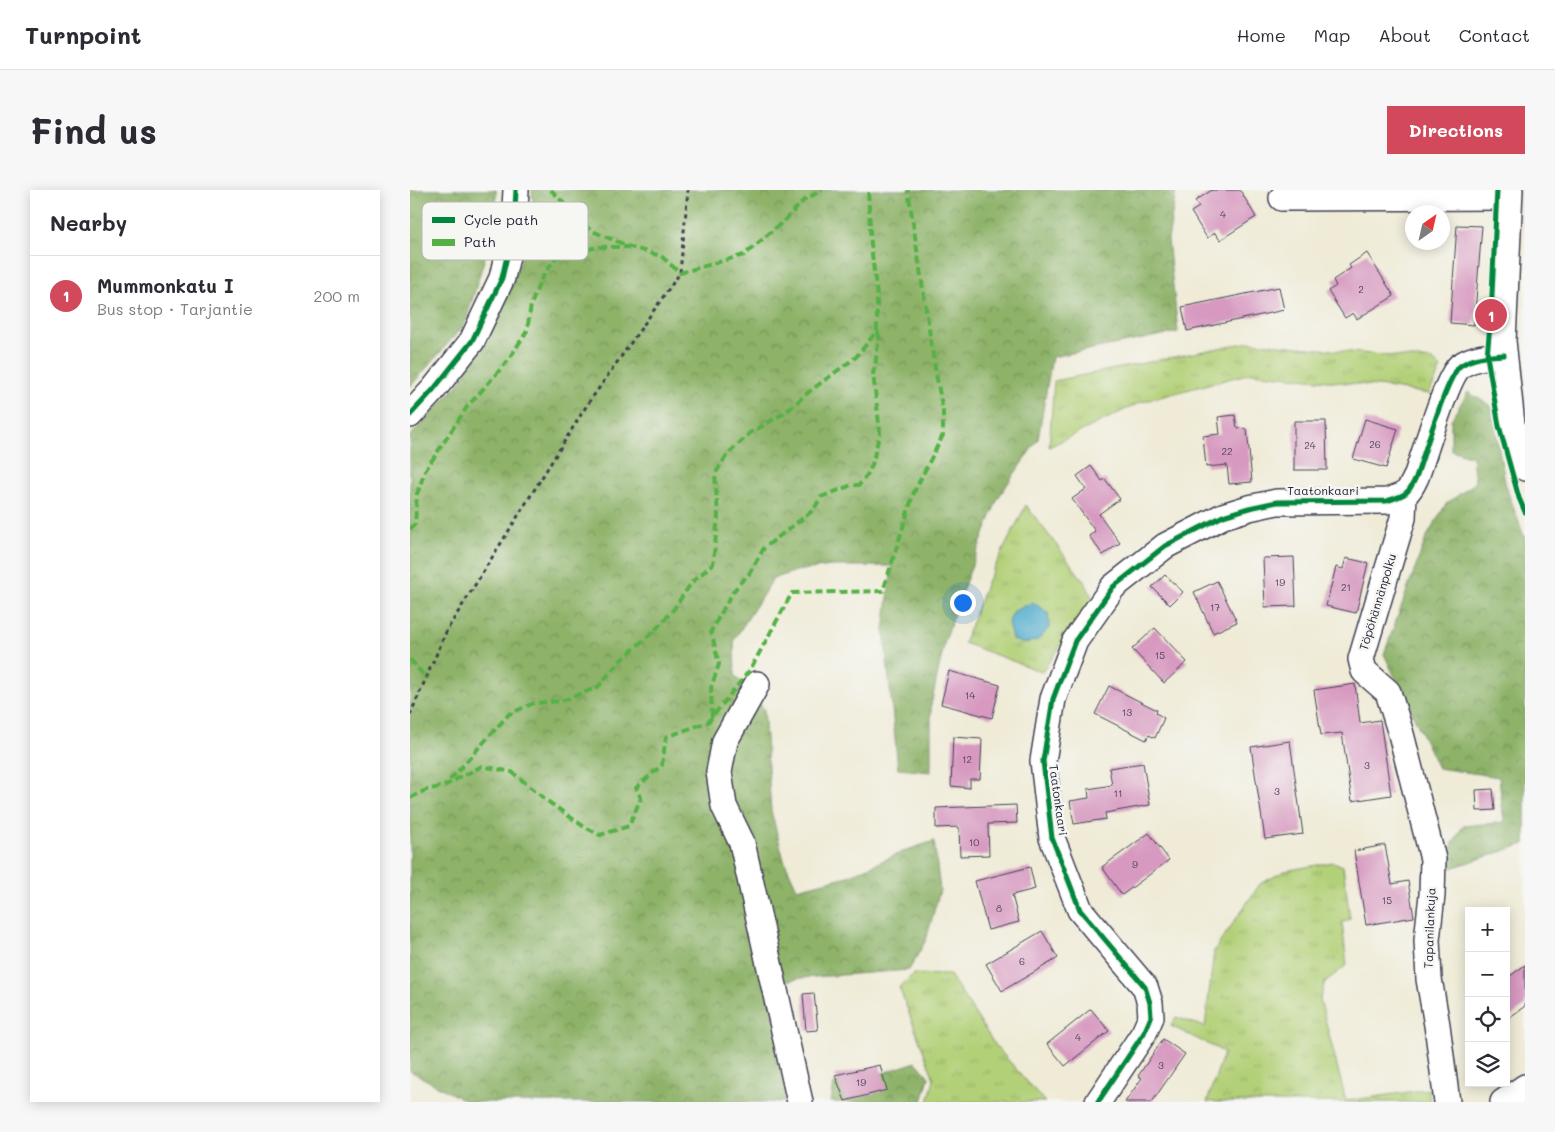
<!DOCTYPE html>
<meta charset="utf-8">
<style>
:root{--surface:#fff;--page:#f7f7f7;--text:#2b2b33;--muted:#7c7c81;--line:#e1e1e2;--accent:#d1495b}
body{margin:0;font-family:Mali,sans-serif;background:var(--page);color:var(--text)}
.controls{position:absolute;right:15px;bottom:15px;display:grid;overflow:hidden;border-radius:0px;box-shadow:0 2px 12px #0003}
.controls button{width:45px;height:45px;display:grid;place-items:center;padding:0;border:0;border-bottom:1px solid var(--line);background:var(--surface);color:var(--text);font:25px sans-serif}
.compass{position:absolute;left:995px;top:15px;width:45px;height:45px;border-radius:50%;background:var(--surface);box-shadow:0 2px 12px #0003;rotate:34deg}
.you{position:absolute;left:552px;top:412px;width:18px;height:18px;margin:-12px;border:4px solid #fff;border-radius:50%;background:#1a73e8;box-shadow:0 0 0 8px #1a73e833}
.badge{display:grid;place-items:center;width:32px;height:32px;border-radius:50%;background:var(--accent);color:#fff;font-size:16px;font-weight:700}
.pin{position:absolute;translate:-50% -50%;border:2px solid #fff;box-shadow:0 1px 5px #0006}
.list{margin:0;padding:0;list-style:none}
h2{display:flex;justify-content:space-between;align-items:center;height:65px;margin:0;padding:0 20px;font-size:21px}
h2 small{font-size:16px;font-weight:400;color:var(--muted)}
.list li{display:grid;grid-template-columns:32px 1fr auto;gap:15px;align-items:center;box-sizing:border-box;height:80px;padding:0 20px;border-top:1px solid var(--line)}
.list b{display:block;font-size:19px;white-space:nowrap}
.list p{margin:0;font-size:16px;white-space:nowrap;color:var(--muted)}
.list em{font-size:16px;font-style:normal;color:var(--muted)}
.icon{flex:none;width:28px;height:28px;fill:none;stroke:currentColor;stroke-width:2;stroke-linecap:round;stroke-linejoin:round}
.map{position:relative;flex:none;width:1115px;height:912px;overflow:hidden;border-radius:0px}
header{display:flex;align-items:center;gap:30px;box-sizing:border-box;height:70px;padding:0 25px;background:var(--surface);border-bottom:1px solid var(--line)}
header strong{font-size:24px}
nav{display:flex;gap:28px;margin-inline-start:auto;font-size:18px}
.intro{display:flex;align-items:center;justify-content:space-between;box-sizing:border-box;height:120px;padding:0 30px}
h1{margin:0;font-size:35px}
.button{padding:12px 22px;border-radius:0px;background:var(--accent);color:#fff;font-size:18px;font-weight:700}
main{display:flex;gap:30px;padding:0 30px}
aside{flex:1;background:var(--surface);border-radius:0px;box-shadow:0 2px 12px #0003}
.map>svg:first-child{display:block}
.grass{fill:url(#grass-tufts);stroke:#6a7959}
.forest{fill:url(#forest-crowns);stroke:#586a52}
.water{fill:#4eaacc;stroke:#386684}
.building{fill:#d799c0}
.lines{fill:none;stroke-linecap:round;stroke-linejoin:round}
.minor-casing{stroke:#414052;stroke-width:28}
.path{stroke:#414052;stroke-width:3;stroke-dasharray:4 4;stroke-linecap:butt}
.minor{stroke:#fff;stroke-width:25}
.quiet{stroke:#55b146;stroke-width:4;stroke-dasharray:8 4;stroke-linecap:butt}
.cycleway-casing{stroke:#f6f6f2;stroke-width:8}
.cycleway{stroke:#00873e;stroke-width:5}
.labels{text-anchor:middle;stroke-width:5;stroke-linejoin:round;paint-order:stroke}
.number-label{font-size:10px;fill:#4f405c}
.street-label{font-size:12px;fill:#22223b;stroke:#f6f6f2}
.key{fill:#f6f6f2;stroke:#b6b6bb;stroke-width:1}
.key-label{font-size:14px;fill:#22223b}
</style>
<header>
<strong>Turnpoint</strong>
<nav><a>Home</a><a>Map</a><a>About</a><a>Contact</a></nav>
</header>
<div class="intro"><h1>Find us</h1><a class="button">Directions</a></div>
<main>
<aside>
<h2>Nearby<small></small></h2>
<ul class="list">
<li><span class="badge">1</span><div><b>Mummonkatu I</b><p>Bus stop · Tarjantie</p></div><em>200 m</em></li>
</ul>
</aside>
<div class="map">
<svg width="1115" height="912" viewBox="0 0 1115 912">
<defs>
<pattern id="grass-tufts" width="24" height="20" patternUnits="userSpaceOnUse" patternTransform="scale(1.25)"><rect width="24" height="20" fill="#b2d077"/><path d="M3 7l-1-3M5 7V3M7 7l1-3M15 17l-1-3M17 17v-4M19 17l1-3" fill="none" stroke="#99b268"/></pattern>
<pattern id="forest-crowns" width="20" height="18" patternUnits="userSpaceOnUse" patternTransform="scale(1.25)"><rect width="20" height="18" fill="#8db268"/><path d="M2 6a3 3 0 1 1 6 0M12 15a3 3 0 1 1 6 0" fill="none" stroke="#739057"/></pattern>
</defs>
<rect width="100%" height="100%" fill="#f6f6f2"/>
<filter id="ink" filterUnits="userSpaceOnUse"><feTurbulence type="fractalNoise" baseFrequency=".02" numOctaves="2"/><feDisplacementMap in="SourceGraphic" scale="10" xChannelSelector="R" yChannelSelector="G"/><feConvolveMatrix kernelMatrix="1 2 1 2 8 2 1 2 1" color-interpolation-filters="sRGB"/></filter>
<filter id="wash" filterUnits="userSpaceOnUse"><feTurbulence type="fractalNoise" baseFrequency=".0096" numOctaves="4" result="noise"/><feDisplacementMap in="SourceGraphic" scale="20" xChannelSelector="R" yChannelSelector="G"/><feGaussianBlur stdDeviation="1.12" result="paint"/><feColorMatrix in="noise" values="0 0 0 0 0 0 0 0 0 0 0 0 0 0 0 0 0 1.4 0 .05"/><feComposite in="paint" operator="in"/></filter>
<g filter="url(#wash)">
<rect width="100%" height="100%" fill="#efebd7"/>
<!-- grass -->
<g class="grass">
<path d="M839 152 1023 170 1031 178 1019 204 976 197 841 183 731 212 639 257 644 191Z"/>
<path d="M616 315 676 394 683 410 632 482 554 453 577 392Z"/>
<path d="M923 672 933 676 940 729 932 733 937 775 915 792 910 809 936 911 1019 899 1020 912H797L814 862 761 836 766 827 795 837 804 761 850 694 875 681Z"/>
<path d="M504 784 540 785 585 855 635 912H518L524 889 489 797Z"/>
</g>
<!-- forest -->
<g class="forest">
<path d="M0 0H86V30L55 134 0 197Z"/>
<path d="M122 0H766L758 50 768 142 642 167 628 249 588 308 554 396 535 451 521 515V582L488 579 474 439 482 376H421L386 381 363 389 324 450 325 485 354 519 361 621 374 670 387 699 438 686 497 660 524 651 530 700 516 750 499 780 391 788 359 794 381 912H57L0 881V246L48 195 88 127 111 70 123 11Z"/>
<path d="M1058 202 1081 216 1096 297 1115 349V654L1035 680 1043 653 1053 636 1094 632 1089 587 1028 578 974 464 1016 348 1036 314 1065 293 1062 267 1041 260V230Z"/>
<path d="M506 872 519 887 512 912H421L424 894 461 887Z"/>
</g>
<!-- water -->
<path class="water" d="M623 412 638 423 639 438 628 450 613 454 602 449 598 433 604 421Z"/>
<g id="blocks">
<!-- building -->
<g class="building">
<path d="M802 0H830L846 27 810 50 805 43 797 48 781 22 789 17 785 11Z"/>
<path d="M1047 35 1072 36 1064 135 1040 133Z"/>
<path d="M957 63 984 106 947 129 943 123 935 128 918 101 926 96 923 90 941 78 939 75Z"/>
<path d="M869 97 874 120 777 141 772 117Z"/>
<path d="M825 225 827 238 837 239 842 292 819 294 817 275 796 277 793 246 810 244 808 227Z"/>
<path d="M955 229 988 239 976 278 943 269Z"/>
<path d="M884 231H916L917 280H884Z"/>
<path d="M681 276 692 291 695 289 710 309 689 324 710 353 693 365 679 346 685 341 662 309 676 299 667 286Z"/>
<path d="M884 367 886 416 855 417 853 368Z"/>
<path d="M936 368 958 373 946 423 916 416 926 377 933 379Z"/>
<path d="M755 385 773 402 760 415 742 397Z"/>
<path d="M807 391 827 432 803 443 784 402Z"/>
<path d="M745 438 777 472 754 493 722 459Z"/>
<path d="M539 481 590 495 582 528 531 514Z"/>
<path d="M945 494 950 533 970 530 981 605 942 611 932 543 911 545 904 500Z"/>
<path d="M699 496 747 520 746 523 754 528 745 548 739 545 736 550 685 524Z"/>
<path d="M543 547 572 549 570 589H560V598L541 596Z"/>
<path d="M880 551 893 644 855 649 841 557Z"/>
<path d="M733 573 740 615 695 623 696 629 664 634 660 611 679 608 678 599 702 595 699 578Z"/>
<path d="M1083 599 1085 620 1067 621 1066 600Z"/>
<path d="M606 615 607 633 578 634 579 665 550 666 549 637 526 638V618Z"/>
<path d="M739 643 759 670 712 705 692 677Z"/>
<path d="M975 655 982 694 998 691 1004 727 956 735 944 661Z"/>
<path d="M620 677 625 699 602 705 609 732 578 740 565 691Z"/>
<path d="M632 741 648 768 592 801 576 774Z"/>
<path d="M1115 775V816L1096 830V789Z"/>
<path d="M404 803 408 840 396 841 393 804Z"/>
<path d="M681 819 699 841 655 876 637 854Z"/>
<path d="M753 849 775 864 742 912H715L732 888 728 886Z"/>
<path d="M470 875 477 900 435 911 425 885Z"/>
</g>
</g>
</g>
<g filter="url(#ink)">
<use href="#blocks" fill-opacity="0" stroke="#414052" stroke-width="1"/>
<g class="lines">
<!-- minor casing -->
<g class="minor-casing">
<g id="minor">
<path d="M1100 0 1093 151 1102 234 1115 278"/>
<path d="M872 8 1099 7"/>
<path d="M0 225 23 200 62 151 92 88 104 36 106 0"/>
<path d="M994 305 993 328 951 469 954 481 978 502 991 544 1023 669 1022 705 1017 750 1019 789 1027 835 1037 912"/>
<path d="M347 494 315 551 309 582 314 616 332 653 390 912"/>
<path d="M688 912 734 843 741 827 740 813 735 797 670 720 642 648 633 571 643 509 665 451 703 397 755 356 813 326 839 318 867 312 977 311C995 305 998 305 1006 287 1014 266 1036 188 1050 176 1063 167 1079 166 1094 165"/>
<path d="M1093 912 1115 897"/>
</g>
</g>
<!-- path -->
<path class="path" d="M0 525 37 440 177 215 270 83 278 0"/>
<!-- minor -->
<use href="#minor" class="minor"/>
<!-- quiet -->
<g class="quiet">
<path d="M141 0 180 40 220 57 251 66 270 83 334 65 375 30 394 10 412 0"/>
<path d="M0 339 5 334 7 304 15 281 57 217 97 172 117 141 121 115 130 91 145 68 187 57H220"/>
<path d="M0 469 16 488"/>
<path d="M302 527 301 498 309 474 301 441 323 402 329 394 339 384 354 358 397 325 404 319 411 307 442 295H449L457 285 462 275 470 242 463 183 465 177 469 146 467 141"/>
<path d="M40 590 99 524 124 513 152 511 188 497 209 472 247 438 263 420 282 392 303 374 308 326 305 284 317 265 340 243 376 222 400 201 446 167 467 141V106L461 55 458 0"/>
<path d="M0 608 16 600 34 596 72 576 102 582 140 613 173 636 190 645 219 636 231 608 226 598 252 575 256 547 298 532 340 480 382 403 473 401 504 302 533 245V222L524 172 498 0"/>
</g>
<!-- cycleway casing -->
<g class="cycleway-casing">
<g id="cycleway">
<path d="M1087 0 1081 125 1077 166 1089 236 1109 308 1115 322"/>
<path d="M0 225 23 200 62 151 92 88 104 36 106 0"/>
<path d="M688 912 734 843 741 827 740 813 735 797 670 720 642 648 633 571 643 509 665 451 703 397 755 356 813 326 839 318 867 312 977 311C995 305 998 305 1006 287 1014 266 1036 188 1050 176 1063 167 1079 166 1094 165"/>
</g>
</g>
<!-- cycleway -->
<use href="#cycleway" class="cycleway"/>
</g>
</g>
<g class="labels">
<!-- number labels -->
<g class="number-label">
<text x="813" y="28">4</text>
<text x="951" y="103">2</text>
<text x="965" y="258">26</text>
<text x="900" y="259">24</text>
<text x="817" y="265">22</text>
<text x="870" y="396">19</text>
<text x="936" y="401">21</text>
<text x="805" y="421">17</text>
<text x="750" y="469">15</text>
<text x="560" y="509">14</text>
<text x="717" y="526">13</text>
<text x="557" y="573">12</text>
<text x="957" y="579">3</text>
<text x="867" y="605">3</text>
<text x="708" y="607">11</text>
<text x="564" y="656">10</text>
<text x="725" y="678">9</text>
<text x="977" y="714">15</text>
<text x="589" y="722">8</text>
<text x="612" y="775">6</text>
<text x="668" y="851">4</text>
<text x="751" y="879">3</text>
<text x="451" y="896">19</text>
</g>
<!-- street labels -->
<g class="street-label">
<text x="913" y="305">Taatonkaari</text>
<text transform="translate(968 412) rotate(-73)" y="4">Töpöhännänpolku</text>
<text transform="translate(648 610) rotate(82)" y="4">Taatonkaari</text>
<text transform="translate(1020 738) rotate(-88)" y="4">Tapanilankuja</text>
</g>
</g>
<!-- legend -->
<rect x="12" y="12" width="166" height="58" rx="8" class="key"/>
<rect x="22" y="27" width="23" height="6" fill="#00873e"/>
<rect x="22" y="49" width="23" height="7" fill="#55b146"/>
<g class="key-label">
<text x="54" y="35">Cycle path</text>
<text x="54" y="57">Path</text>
</g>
</svg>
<div class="controls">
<button>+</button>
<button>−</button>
<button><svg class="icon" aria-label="locate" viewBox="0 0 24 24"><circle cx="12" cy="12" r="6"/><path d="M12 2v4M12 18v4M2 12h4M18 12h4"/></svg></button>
<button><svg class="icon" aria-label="layers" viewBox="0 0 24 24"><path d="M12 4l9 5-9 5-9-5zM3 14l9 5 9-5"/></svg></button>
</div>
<svg class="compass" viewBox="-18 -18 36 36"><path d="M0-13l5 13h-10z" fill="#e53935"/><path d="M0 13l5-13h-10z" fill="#7c7c81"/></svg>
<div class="you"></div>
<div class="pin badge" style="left:1081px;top:125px">1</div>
</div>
</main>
